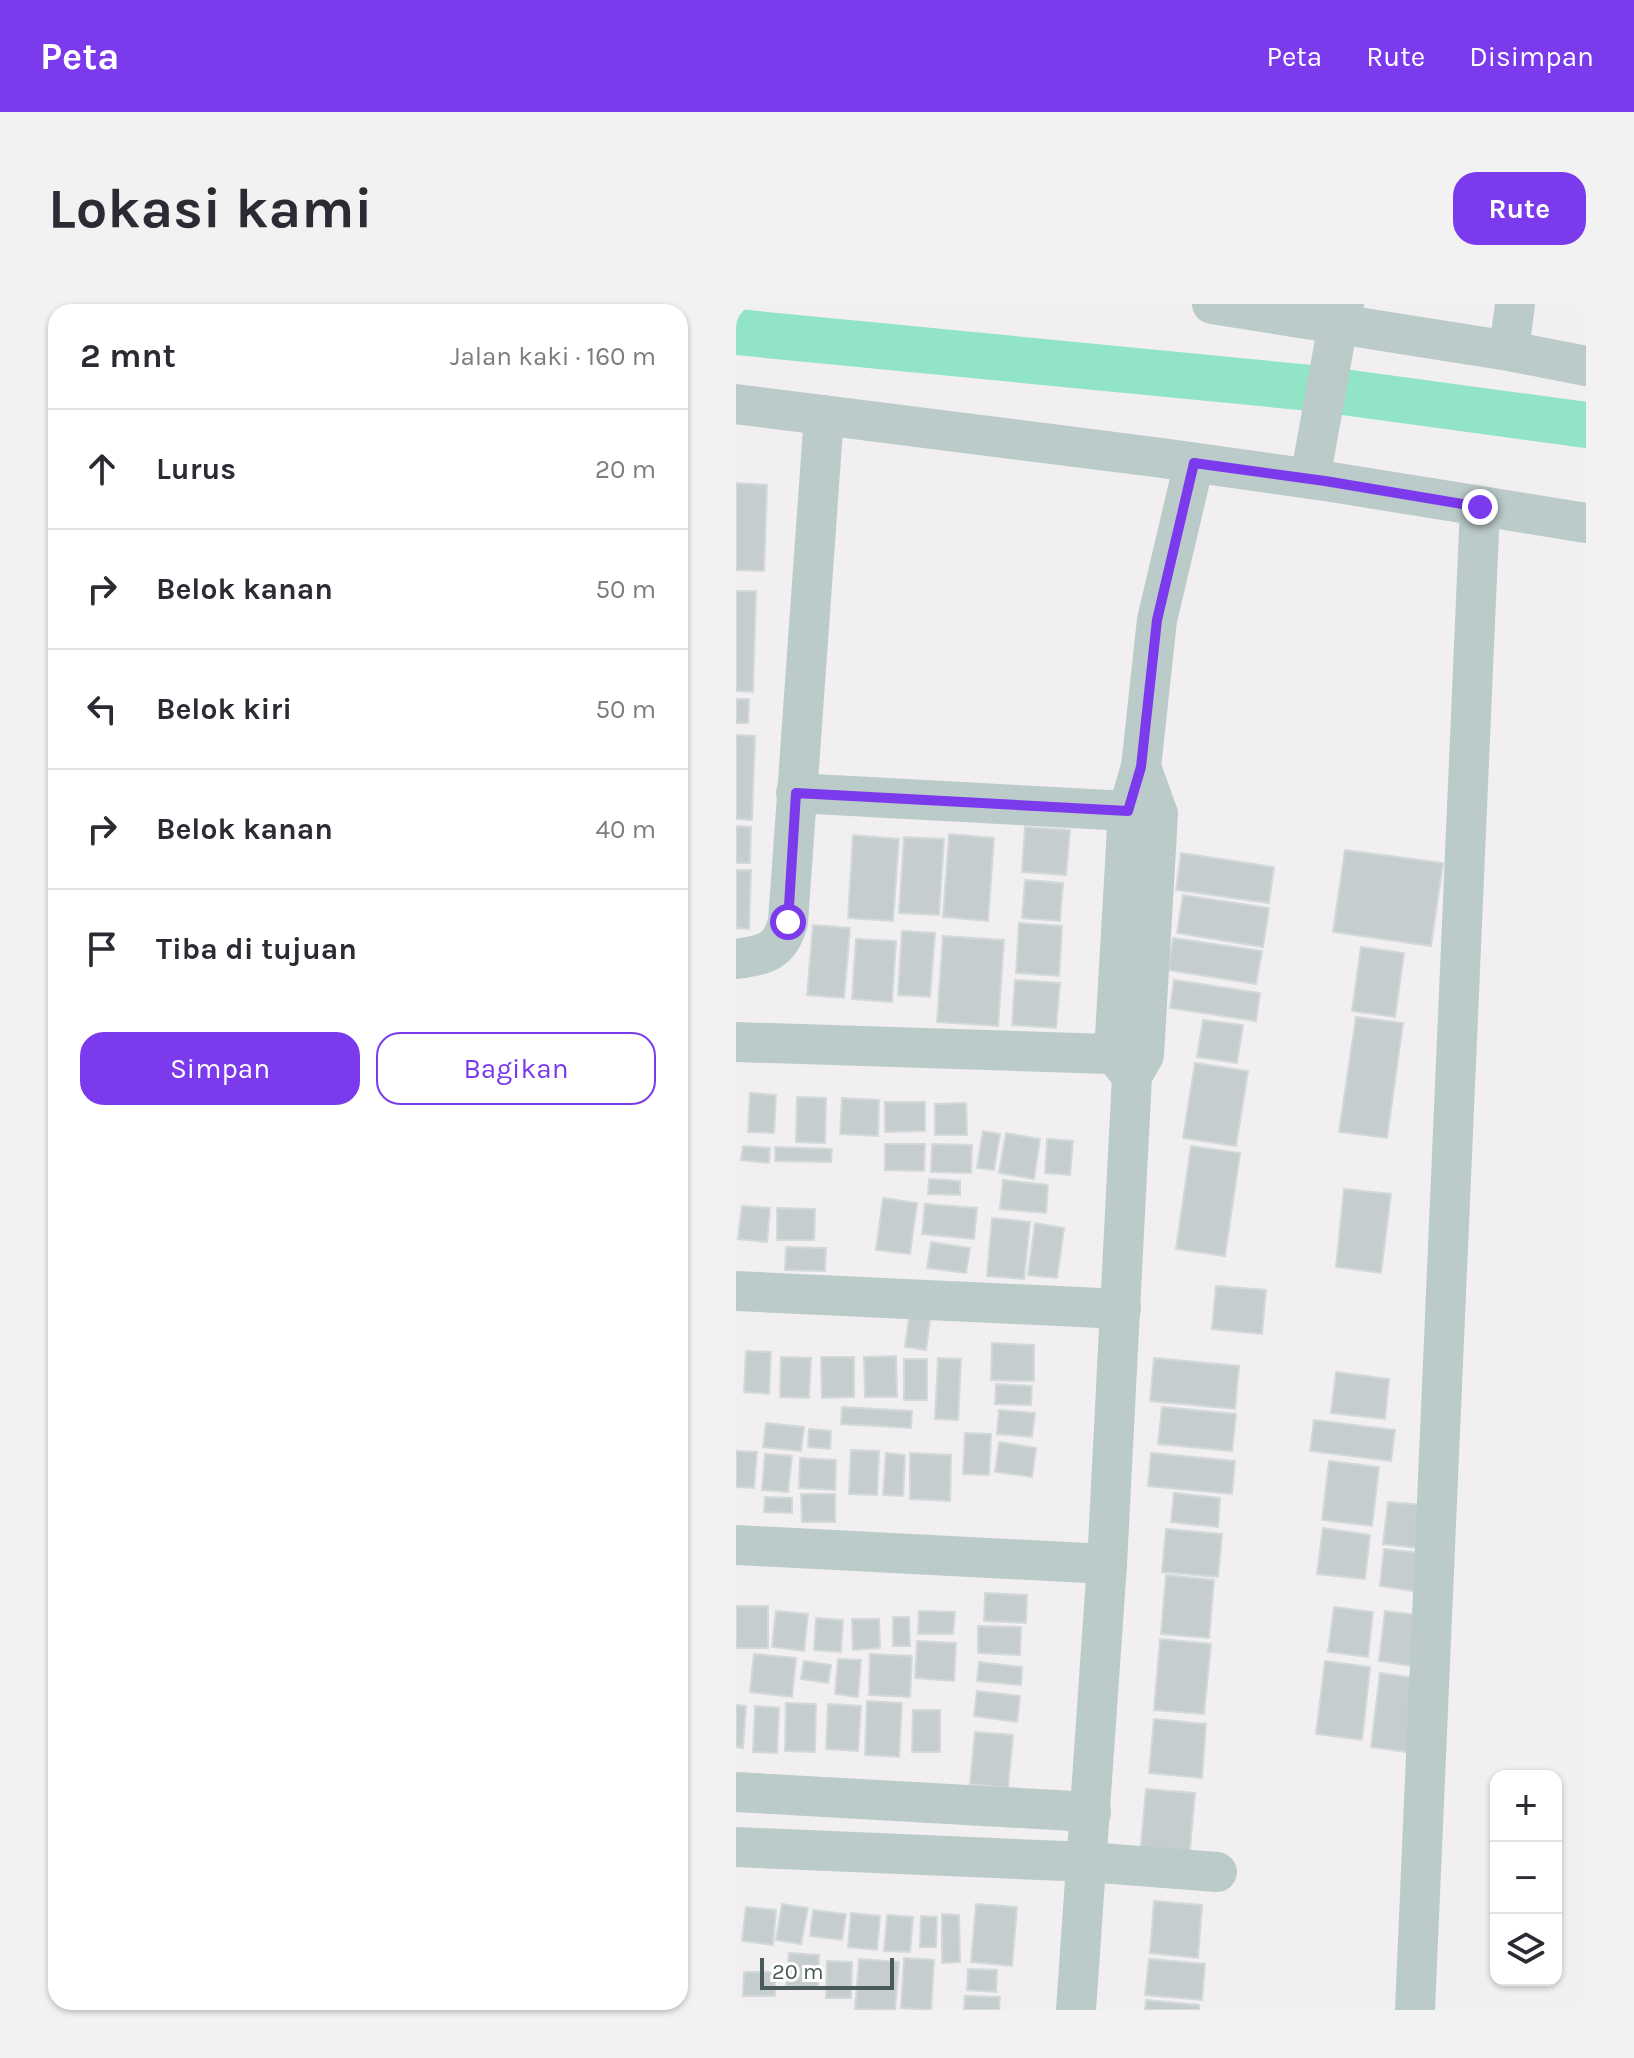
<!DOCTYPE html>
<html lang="id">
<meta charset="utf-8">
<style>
:root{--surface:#fff;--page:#f2f2f3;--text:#2b2b33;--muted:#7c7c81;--line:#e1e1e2;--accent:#7c3aed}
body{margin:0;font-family:Karla,sans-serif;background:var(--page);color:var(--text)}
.controls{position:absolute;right:24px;bottom:24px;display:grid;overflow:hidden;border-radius:16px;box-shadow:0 2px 6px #0004}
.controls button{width:72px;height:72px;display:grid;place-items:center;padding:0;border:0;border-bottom:2px solid var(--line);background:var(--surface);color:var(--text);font:40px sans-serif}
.scale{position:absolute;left:24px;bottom:20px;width:134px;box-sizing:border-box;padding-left:8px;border:4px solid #485b59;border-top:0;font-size:22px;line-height:28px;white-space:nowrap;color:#485b59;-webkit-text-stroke:6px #fff;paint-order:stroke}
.stop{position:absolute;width:24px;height:24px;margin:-18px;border:6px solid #7c3aed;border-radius:50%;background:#fff}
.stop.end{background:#7c3aed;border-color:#fff;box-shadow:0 2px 8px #0008}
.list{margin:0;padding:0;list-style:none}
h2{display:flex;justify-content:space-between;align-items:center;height:104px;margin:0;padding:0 32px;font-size:34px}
h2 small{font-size:26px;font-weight:400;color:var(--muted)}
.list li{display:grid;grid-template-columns:52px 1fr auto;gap:24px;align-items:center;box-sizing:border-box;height:120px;padding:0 32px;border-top:2px solid var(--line)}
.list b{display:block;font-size:30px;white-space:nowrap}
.list em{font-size:26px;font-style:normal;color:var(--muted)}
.actions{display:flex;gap:16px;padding:24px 32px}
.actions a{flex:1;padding:18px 0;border:2px solid var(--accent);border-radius:24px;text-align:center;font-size:28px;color:var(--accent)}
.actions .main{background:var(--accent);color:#fff}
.icon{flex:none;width:44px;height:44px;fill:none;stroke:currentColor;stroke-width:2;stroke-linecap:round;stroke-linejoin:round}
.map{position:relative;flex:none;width:850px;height:1706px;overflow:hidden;border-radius:24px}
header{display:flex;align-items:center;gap:48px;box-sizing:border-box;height:112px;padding:0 40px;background:var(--accent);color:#fff}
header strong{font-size:38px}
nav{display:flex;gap:44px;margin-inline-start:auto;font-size:28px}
.intro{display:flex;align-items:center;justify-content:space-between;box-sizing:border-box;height:192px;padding:0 48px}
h1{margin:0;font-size:56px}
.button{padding:20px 36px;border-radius:24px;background:var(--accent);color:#fff;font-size:28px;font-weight:700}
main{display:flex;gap:48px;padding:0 48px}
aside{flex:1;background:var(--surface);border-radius:24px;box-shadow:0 2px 6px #0004}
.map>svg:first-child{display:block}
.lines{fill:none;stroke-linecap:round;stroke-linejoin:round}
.canal{stroke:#91e5c6;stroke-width:46}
.building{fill:#c6cdce;stroke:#d3d9da;stroke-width:2}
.street{stroke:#bbcbc9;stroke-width:40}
.route{stroke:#7c3aed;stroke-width:10}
</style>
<header>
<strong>Peta</strong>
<nav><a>Peta</a><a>Rute</a><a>Disimpan</a></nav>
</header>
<div class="intro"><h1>Lokasi kami</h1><a class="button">Rute</a></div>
<main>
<aside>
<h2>2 mnt<small>Jalan kaki · 160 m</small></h2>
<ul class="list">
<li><svg class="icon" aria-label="ahead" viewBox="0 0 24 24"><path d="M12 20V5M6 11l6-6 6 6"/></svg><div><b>Lurus</b></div><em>20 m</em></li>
<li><svg class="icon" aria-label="right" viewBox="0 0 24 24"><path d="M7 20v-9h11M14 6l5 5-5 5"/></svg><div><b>Belok kanan</b></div><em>50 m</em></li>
<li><svg class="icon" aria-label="left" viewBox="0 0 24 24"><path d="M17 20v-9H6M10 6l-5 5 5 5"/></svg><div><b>Belok kiri</b></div><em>50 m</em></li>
<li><svg class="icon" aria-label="right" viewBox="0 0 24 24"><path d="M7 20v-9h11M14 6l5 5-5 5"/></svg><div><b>Belok kanan</b></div><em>40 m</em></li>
<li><svg class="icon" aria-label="arrive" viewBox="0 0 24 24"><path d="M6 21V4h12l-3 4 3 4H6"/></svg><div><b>Tiba di tujuan</b></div></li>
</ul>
<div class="actions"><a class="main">Simpan</a><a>Bagikan</a></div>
</aside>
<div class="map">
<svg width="850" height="1706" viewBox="0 0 850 1706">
<rect width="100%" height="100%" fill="#f1eff0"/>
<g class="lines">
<!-- canal -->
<path class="canal" d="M0 28 585 85 850 121"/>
</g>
<!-- building -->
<g class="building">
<path d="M0 179 31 181 28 267 0 266Z"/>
<path d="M0 287H20L17 388 0 387Z"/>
<path d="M0 395H13L12 419H0Z"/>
<path d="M0 431 19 432 16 516 0 515Z"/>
<path d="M0 522 15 523 14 559H0Z"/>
<path d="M289 523 334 526 330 571 286 568Z"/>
<path d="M213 530 258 534 252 617 207 613Z"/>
<path d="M117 531 163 535 157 617 112 614Z"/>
<path d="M168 533 208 535 203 611 163 609Z"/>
<path d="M609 546 707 559 695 642 597 628Z"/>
<path d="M445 549 538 563 533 599 440 586Z"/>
<path d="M0 566H15L13 625 0 624Z"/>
<path d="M289 576 327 579 324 617 286 614Z"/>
<path d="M447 591 533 604 527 643 441 629Z"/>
<path d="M283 619 326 622 323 672 280 669Z"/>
<path d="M77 621 114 624 108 694 71 691Z"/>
<path d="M166 627 199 629 194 693 162 691Z"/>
<path d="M207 632 268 636 262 722 201 718Z"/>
<path d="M437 634 526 647 520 680 432 666Z"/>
<path d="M120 635 160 637 156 698 116 695Z"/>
<path d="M625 643 668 649 659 713 616 707Z"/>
<path d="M279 676 324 679 320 724 276 721Z"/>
<path d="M438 676 524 689 520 717 434 704Z"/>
<path d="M620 713 667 719 651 834 603 828Z"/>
<path d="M467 716 507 721 501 759 461 753Z"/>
<path d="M459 759 512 767 500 842 447 834Z"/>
<path d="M14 789 40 791 38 829 12 828Z"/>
<path d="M61 793 90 794 89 839 60 838Z"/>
<path d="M106 794 143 796 142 832 104 830Z"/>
<path d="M149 798H189V827L149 828Z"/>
<path d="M230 799 231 831H199V800Z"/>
<path d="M247 827 264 830 258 866 241 864Z"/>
<path d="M270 829 304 835 298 875 263 869Z"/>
<path d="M311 835 337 837 334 871 309 869Z"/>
<path d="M149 840H189L188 867 149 866Z"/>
<path d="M196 840 236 841 235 869 195 868Z"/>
<path d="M7 842 34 844 33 859 5 856Z"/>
<path d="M455 842 504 849 489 952 440 945Z"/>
<path d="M39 843 96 845 95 858 39 857Z"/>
<path d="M193 875 224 877V891L192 890Z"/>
<path d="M267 876 312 881 310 909 264 905Z"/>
<path d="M608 885 655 890 645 969 600 963Z"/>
<path d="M147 894 181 899 174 950 140 946Z"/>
<path d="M189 900 241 904 238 935 186 930Z"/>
<path d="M6 902 34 904 31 938 2 935Z"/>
<path d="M41 904 79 905 78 936H41Z"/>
<path d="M256 914 294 918 288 975 251 972Z"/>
<path d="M299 919 328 924 321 974 292 971Z"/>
<path d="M195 938 234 944 230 969 191 964Z"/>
<path d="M50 943 90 944 89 967 49 966Z"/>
<path d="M480 982 530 986 526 1030 476 1025Z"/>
<path d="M173 1013 194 1016 190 1046 169 1043Z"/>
<path d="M256 1039 298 1041V1077L255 1076Z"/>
<path d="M10 1047 35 1048 33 1090 8 1088Z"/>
<path d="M160 1052 161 1093H129L128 1053Z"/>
<path d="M45 1053 75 1054 73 1094 44 1093Z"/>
<path d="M85 1053H118V1093L86 1094Z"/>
<path d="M202 1054 225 1055 222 1116 199 1115Z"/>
<path d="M418 1054 503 1062 499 1105 414 1097Z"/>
<rect x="168" y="1055" width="23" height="41"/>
<path d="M600 1068 653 1075 649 1115 595 1109Z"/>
<path d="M260 1080 296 1082 295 1101 259 1100Z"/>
<path d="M106 1103 176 1107 175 1124 105 1120Z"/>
<path d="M426 1103 500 1110 496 1147 422 1140Z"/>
<path d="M263 1106 299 1109 296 1133 261 1130Z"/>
<path d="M578 1116 659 1126 655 1157 574 1147Z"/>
<path d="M30 1119 68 1123 65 1147 27 1143Z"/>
<path d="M73 1125 95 1127 94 1145 72 1143Z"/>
<path d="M229 1129 255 1130 253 1171 227 1170Z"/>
<path d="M263 1138 300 1144 296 1173 259 1168Z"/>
<path d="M115 1146 143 1147 141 1191 113 1190Z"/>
<path d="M0 1147 21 1148 18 1184 0 1183Z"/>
<path d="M150 1149 169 1151 167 1192 147 1191Z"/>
<path d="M174 1149 215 1151 214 1197 174 1195Z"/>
<path d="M415 1149 499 1157 496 1190 412 1182Z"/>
<path d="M29 1150 56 1152 52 1188 26 1186Z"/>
<path d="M64 1154 100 1156 99 1186 63 1184Z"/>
<path d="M593 1157 643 1163 636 1222 586 1216Z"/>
<path d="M438 1189 484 1194 482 1223 435 1218Z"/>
<path d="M65 1190H99V1218H66Z"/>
<path d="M29 1193 56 1194V1209L28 1208Z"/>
<path d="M652 1198 687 1201 681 1244 647 1240Z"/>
<path d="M587 1224 634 1231 629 1275 581 1270Z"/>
<path d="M430 1225 486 1230 482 1273 426 1268Z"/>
<path d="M648 1245 683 1249 678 1287 644 1282Z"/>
<path d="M430 1271 478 1276 473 1334 425 1330Z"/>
<path d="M249 1289 291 1291 290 1319 248 1317Z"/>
<rect x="0" y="1302" width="32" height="42"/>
<path d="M598 1303 637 1308 632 1353 592 1348Z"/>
<path d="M40 1307 72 1310 68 1347 36 1343Z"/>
<path d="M183 1307 219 1308 217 1330H182Z"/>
<path d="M649 1307 682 1311 676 1362 643 1357Z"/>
<path d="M157 1313H173L174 1342H157Z"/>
<path d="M80 1314 107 1316 105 1348 78 1346Z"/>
<path d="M116 1315H143L144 1344 117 1346Z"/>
<path d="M242 1322 285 1323 284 1351 242 1349Z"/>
<path d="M424 1335 475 1340 468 1410 418 1406Z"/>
<path d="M181 1337 220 1339 218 1377 179 1374Z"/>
<path d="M18 1350 60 1354 56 1393 14 1388Z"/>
<path d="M134 1350 176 1352 174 1393 133 1391Z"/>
<path d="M102 1355 125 1356 122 1393 99 1390Z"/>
<path d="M68 1357 95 1361 92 1379 65 1375Z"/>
<path d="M589 1357 634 1363 626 1436 580 1430Z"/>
<path d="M243 1358 286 1363 285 1381 241 1377Z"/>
<path d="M644 1369 680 1374 671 1448 635 1443Z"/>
<path d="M241 1387 284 1392 281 1418 238 1412Z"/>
<path d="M131 1397 166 1399 163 1453 129 1451Z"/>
<path d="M50 1399 80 1400 79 1448 49 1447Z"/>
<path d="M92 1400 125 1402 122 1447 90 1445Z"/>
<path d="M0 1401 10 1402 7 1444 0 1443Z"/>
<path d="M19 1402 43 1404 41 1449 17 1448Z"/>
<path d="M177 1406H204V1448H176Z"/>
<path d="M418 1415 470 1420 466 1474 413 1469Z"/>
<path d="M239 1428 277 1431 272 1484 234 1480Z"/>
<path d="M410 1485 459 1489 453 1555 404 1551Z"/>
<path d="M418 1597 466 1601 462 1654 414 1649Z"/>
<path d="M46 1600 72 1604 65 1640 40 1636Z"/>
<path d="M240 1600 281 1603 276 1662 235 1658Z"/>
<path d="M10 1603 40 1606 37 1641 6 1637Z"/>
<path d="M77 1606 110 1610 106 1636 74 1632Z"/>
<path d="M115 1609 144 1612 141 1646 112 1643Z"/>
<path d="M206 1610 223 1611 224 1658 206 1659Z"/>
<path d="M151 1611 177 1613 174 1648 148 1647Z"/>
<path d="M185 1612 201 1613 200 1643H184Z"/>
<path d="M53 1649 83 1651 82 1684 50 1682Z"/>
<path d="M168 1654 198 1656 195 1706 165 1704Z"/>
<path d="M123 1655 163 1658 159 1706 119 1705Z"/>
<path d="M413 1655 469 1660 466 1696 409 1691Z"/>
<path d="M91 1657 116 1658 115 1694H90Z"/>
<path d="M232 1665 261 1666 260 1688 231 1686Z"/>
<path d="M8 1668H39V1692H7Z"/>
<path d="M229 1692 264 1693 263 1706H228Z"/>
<path d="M410 1696 463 1701V1706H409Z"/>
</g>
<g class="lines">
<!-- street -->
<g class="street">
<path d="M476 0 773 47 850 62"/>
<path d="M773 47 779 0"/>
<path d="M0 100 426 154 589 177 850 219"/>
<path d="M574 175 600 31 608 0"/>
<path d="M60 489 392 507 419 510"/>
<path d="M0 655C29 651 44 648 52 618L88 111"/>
<path d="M0 738 404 751"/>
<path d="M396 772 378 750 392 507 405 463 421 316 458 159"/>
<path d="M0 987 385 1005"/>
<path d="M0 1241 371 1260"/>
<path d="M0 1488 355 1508"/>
<path d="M0 1543 351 1558 481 1568"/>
<path d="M340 1706 371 1260 396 772 408 751 422 510 405 463"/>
<path d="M679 1706 744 203"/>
</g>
</g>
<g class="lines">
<!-- route -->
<path class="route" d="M52 618 60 489 392 507 405 463 421 316 458 159 589 177 744 203"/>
</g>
</svg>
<div class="controls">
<button>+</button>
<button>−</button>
<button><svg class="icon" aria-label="layers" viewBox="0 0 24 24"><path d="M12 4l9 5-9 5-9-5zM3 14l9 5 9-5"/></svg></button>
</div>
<div class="scale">20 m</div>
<div class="stop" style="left:52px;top:618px"></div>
<div class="stop end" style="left:744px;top:203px"></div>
</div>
</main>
